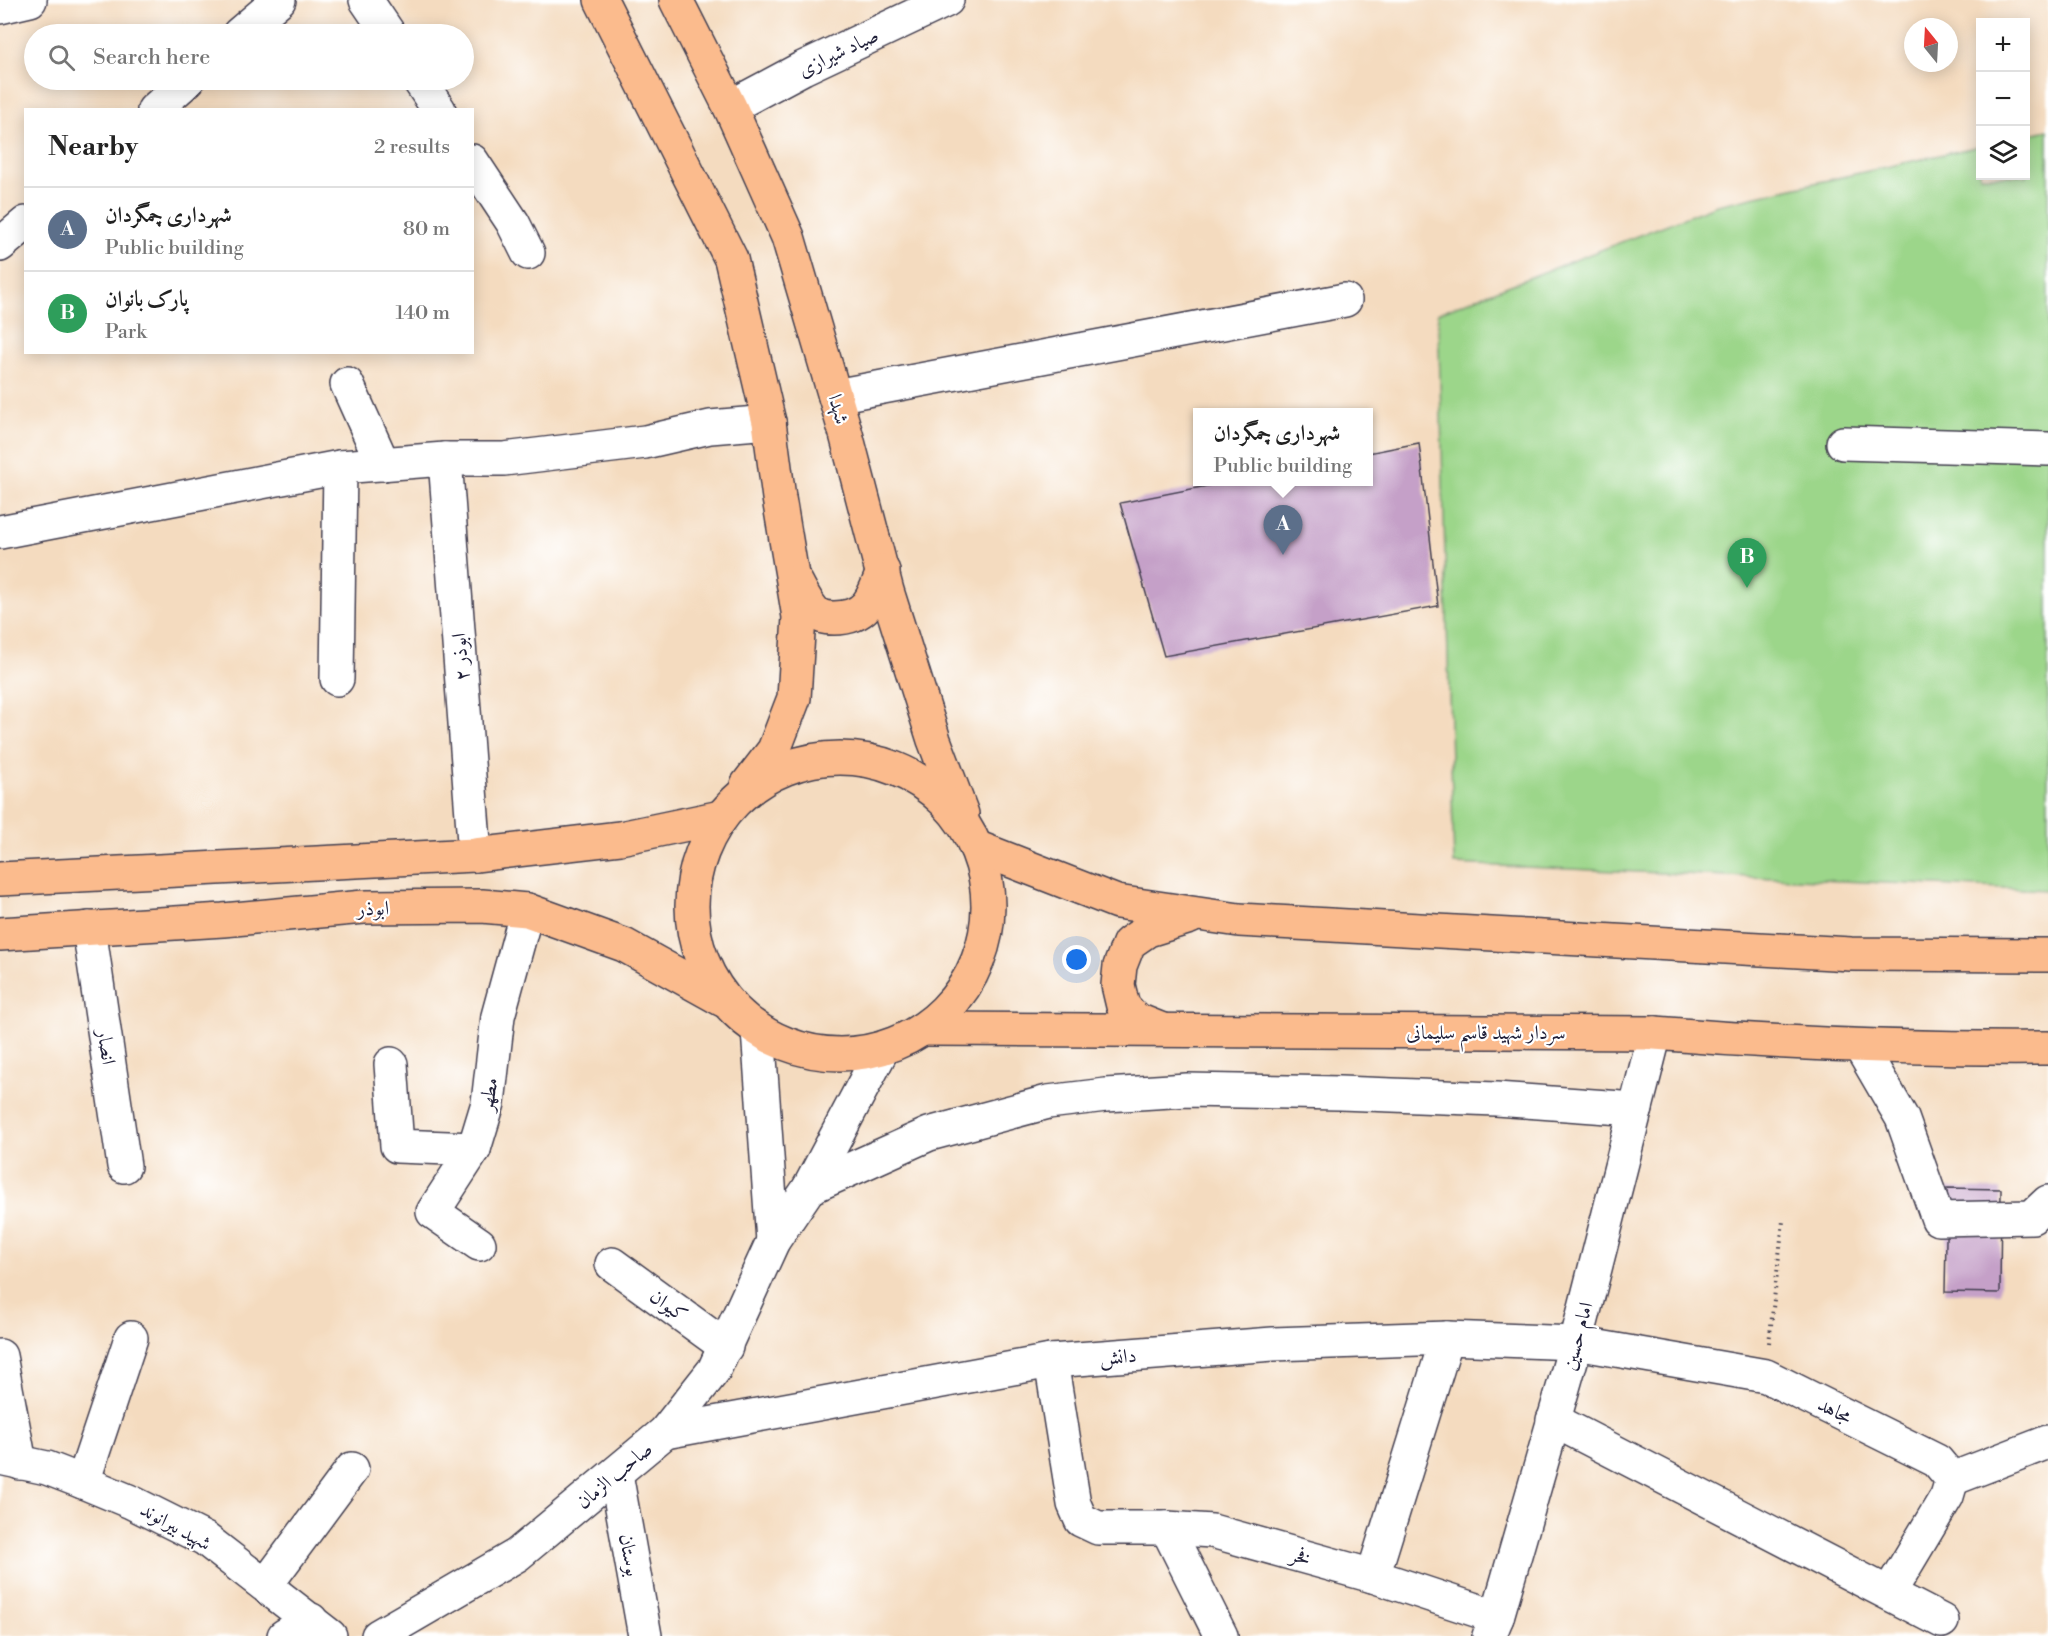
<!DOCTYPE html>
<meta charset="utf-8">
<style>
:root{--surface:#fff;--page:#f2f2f2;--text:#222;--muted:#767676;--line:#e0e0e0;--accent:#1a73e8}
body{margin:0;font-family:"Libre Bodoni",Amiri,serif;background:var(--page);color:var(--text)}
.controls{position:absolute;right:18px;top:18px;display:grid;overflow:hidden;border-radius:0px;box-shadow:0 3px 15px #0003}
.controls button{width:54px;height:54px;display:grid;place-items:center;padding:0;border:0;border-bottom:2px solid var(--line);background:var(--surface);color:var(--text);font:30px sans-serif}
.compass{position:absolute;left:1904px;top:18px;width:54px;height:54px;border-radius:50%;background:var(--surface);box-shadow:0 3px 15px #0003;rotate:342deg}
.you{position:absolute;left:1077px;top:960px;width:21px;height:21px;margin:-15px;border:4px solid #fff;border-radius:50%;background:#1a73e8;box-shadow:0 0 0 9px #1a73e833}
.badge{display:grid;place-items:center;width:39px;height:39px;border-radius:50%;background:var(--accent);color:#fff;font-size:20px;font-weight:700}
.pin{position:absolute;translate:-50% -50px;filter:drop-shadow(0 2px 3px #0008)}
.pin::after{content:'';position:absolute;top:32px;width:21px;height:18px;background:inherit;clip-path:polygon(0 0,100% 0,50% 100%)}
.popup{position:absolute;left:1193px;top:408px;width:180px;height:78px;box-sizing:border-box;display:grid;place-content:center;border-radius:0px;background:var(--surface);filter:drop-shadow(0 2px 4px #0005);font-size:20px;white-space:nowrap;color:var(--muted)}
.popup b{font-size:22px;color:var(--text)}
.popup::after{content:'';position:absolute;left:50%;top:100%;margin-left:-12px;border:12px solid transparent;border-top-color:var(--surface)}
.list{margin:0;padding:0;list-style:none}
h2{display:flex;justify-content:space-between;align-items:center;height:78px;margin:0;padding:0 24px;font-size:26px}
h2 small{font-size:20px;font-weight:400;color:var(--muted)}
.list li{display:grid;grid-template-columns:39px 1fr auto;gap:18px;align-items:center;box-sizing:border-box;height:84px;padding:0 24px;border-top:2px solid var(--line)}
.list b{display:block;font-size:22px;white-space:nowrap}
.list p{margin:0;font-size:20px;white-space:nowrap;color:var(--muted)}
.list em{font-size:20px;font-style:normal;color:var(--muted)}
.icon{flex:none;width:33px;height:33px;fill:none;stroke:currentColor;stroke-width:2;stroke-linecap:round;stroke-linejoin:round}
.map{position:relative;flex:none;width:2048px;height:1636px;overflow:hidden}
.search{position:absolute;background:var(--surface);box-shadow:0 3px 15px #0003;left:24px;top:24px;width:450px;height:66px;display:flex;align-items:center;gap:15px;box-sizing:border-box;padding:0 21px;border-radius:33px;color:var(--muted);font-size:22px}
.panel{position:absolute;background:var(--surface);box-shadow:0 3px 15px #0003;left:24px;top:108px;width:450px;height:246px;border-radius:0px}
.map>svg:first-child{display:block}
.green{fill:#9cd68a;stroke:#5f7c62;stroke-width:1.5}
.building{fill:#c5a0c8}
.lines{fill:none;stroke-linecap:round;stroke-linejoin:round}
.minor-casing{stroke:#423e4f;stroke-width:36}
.major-casing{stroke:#423e4f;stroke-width:36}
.path{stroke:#423e4f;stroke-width:4;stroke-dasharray:1.5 4.5;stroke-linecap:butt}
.minor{stroke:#fff;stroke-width:33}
.major{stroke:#fbbb8d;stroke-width:33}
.labels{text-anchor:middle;stroke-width:4.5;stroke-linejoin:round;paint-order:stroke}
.street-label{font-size:20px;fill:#22223b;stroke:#fff}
</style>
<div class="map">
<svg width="2048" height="1636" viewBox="0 0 2048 1636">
<rect width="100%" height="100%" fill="#fff"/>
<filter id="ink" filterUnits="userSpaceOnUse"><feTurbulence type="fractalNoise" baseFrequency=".0167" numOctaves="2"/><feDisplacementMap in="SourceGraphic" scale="12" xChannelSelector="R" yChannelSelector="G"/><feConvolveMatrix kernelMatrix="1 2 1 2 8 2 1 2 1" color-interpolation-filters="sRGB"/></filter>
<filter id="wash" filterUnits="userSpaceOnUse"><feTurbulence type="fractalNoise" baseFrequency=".008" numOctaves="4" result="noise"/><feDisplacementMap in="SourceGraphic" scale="24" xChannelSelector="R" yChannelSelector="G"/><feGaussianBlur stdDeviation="1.35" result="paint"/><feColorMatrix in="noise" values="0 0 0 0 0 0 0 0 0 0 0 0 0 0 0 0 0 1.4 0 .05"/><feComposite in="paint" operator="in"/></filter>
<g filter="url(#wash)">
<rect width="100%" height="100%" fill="#f4dbbf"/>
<!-- green -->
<path class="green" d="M2048 130V890L1454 864 1438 313 1717 205 1980 146V176H2026V135Z"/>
<g id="blocks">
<!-- building -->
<g class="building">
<path d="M1419 443 1438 606 1164 656 1120 503 1227 482H1368V453Z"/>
<path d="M1947 1188 2001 1189 2000 1293 1945 1292Z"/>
</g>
</g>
</g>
<g filter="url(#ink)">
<use href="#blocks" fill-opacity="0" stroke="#423e4f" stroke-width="1.5"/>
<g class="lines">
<!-- minor casing -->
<g class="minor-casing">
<g id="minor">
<path d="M366 0 389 34"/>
<path d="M0 7 30 0"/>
<path d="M239 34 279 0"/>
<path d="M419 80 439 110"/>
<path d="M730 107 803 68 947 0"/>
<path d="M154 110 188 80"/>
<path d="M472 161 513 223 528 253"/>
<path d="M0 245 26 223"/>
<path d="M347 384 383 464"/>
<path d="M835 396 1345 300"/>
<path d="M1843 443 2048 449"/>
<path d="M445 459 475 855"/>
<path d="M0 532 340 467 445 459H504L645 442 710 427 769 422"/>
<path d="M337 679 340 467"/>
<path d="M89 928 124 1166"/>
<path d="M758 1030 773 1241"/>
<path d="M1860 1046 1902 1118 1938 1219 2032 1217 2048 1202"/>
<path d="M391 1064 397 1146 474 1149"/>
<path d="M809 1188 929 1134 1048 1102 1106 1095 1187 1090 1340 1093 1496 1099 1636 1109"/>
<path d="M479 1244 433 1212 474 1149 488 1103 498 1016 527 910"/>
<path d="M612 1264 726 1347"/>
<path d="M0 1356 20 1463"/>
<path d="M1051 1361 1074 1504 1081 1520 1098 1528H1167L1212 1531 1373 1576 1497 1617"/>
<path d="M1553 1420 1942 1621"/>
<path d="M665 1432 1051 1361 1273 1344 1447 1338 1576 1343 1766 1376 1937 1461 1952 1479 1947 1496 1889 1593"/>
<path d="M0 1458 47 1468 83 1482 131 1502 205 1539 330 1636"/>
<path d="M616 1474 645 1636"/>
<path d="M1952 1479 2048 1442"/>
<path d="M83 1482 131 1338"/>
<path d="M1167 1528 1221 1636"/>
<path d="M1373 1576 1447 1338"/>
<path d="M266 1585 352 1469"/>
<path d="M284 1636 311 1620"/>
<path d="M378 1636 517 1555 665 1432 714 1370 773 1241 809 1188 883 1048"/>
<path d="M1489 1636 1497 1617 1576 1343 1655 1033"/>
</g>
</g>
<!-- major casing -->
<g class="major-casing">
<g id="major">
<path d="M601 0 731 259 769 422 779 498 799 617 794 698 774 750 747 785"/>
<path d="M676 0 730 107 788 237 846 434 887 591 934 740 962 814"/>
<path d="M796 582C801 591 806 602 813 610 819 617 825 618 834 618 867 618 873 598 883 571"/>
<circle cx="840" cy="906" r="148"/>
<path d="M976 847 1117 902 1239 920 1851 954 2048 955"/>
<path d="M0 879 475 855 620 838 721 817"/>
<path d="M0 934 223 920 364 907 482 906 527 910 624 945 723 1000"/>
<path d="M923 1029 1655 1033C1785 1044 1917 1049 2048 1048"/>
<path d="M1160 1029 1135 1019 1123 1006 1118 985 1120 966 1129 943 1148 930 1190 917"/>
</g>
</g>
<!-- path -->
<path class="path" d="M1769 1343 1783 1221"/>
<!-- minor -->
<use href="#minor" class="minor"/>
<!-- major -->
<use href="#major" class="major"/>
</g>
</g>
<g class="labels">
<!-- street labels -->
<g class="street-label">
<text transform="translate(838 52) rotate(-26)" y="7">صیاد شیرازی</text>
<text transform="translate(839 409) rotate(74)" y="7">شهدا</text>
<text transform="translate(460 657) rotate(-94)" y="7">ابوذر ۲</text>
<text transform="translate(373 908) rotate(-2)" y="7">ابوذر</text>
<text x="1486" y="1039">سردار شهید قاسم سلیمانی</text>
<text transform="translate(107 1047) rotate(82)" y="7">انصار</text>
<text transform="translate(488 1094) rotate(-80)" y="7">مطهر</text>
<text transform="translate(669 1305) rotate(36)" y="7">کیوان</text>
<text transform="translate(1577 1336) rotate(-75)" y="7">امام حسین</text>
<text transform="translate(1118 1356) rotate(-4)" y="7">دانش</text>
<text transform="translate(1835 1410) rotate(26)" y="7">مجاهد</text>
<text transform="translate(614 1475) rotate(-40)" y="7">صاحب الزمان</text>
<text transform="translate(176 1526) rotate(29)" y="7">شهید بیرانوند</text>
<text transform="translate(630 1555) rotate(80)" y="7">بوستان</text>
<text transform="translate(1301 1556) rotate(16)" y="7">فخر</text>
</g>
</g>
</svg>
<div class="controls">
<button>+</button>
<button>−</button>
<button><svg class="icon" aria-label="layers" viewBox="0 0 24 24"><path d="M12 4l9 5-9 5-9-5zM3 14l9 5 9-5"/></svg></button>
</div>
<svg class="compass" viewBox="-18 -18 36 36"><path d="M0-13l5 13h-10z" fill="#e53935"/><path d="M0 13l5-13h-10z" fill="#767676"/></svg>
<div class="you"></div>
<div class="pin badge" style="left:1283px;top:555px;background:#5c6f8a">A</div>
<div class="popup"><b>شهرداری چمگردان</b>Public building</div>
<div class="pin badge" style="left:1747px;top:588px;background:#2e9e5b">B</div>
<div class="search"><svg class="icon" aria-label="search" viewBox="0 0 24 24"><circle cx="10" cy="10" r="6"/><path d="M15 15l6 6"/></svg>Search here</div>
<section class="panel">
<h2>Nearby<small>2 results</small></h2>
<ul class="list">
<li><span class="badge" style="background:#5c6f8a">A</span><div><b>شهرداری چمگردان</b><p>Public building</p></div><em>80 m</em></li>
<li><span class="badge" style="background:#2e9e5b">B</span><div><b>پارک بانوان</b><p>Park</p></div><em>140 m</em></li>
</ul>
</section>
</div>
